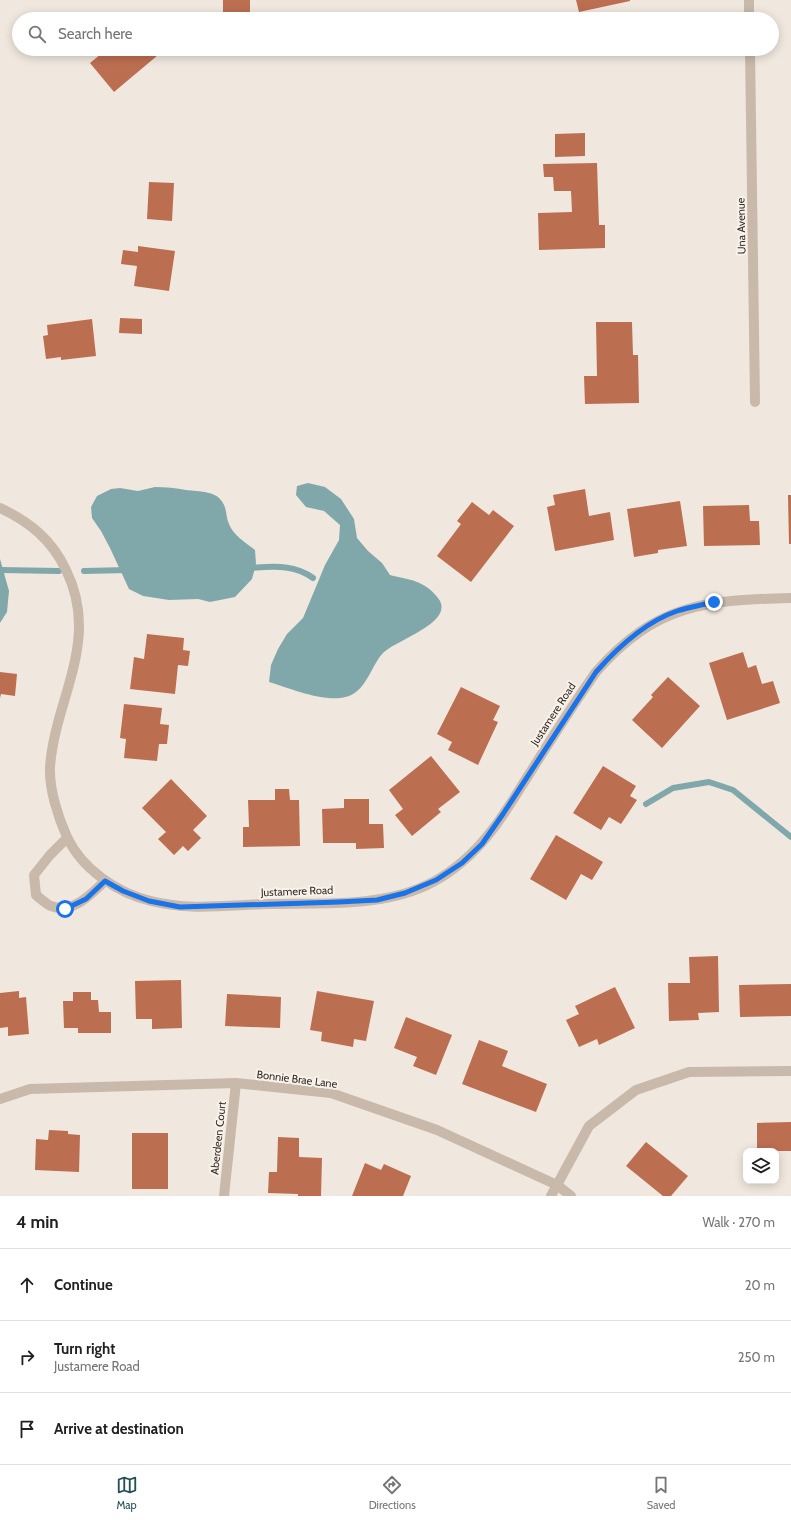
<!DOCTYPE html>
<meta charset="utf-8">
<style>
:root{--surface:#fff;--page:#f6f6f6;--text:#202124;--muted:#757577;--line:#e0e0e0;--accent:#235054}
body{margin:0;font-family:Cabin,sans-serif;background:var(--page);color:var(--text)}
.controls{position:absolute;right:12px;bottom:12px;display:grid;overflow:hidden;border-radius:8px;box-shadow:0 2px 10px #0003}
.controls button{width:36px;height:36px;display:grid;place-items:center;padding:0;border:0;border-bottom:1px solid var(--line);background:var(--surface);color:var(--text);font:20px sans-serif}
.stop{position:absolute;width:12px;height:12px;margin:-9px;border:3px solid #1a73e8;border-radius:50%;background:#fff}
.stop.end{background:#1a73e8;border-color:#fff;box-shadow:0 1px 4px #0008}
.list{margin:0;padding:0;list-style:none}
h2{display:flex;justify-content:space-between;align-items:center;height:52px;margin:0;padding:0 16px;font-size:17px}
h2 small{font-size:13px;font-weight:400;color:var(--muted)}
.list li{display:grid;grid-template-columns:26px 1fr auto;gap:12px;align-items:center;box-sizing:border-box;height:72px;padding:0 16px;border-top:1px solid var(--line)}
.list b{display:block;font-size:15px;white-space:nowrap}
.list p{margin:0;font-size:13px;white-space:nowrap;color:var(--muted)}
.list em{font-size:13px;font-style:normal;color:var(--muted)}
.icon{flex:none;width:22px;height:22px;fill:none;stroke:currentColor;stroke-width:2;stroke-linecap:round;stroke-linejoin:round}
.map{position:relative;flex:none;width:791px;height:1196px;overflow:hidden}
.search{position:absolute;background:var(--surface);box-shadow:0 2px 10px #0003;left:12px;right:12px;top:12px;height:44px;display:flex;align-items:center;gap:10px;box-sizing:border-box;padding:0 14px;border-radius:22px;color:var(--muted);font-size:15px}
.sheet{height:268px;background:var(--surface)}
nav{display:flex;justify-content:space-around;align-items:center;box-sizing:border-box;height:56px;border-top:1px solid var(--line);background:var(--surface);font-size:11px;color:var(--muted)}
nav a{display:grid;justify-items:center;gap:2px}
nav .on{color:var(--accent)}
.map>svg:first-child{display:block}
.water{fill:#80a8ab}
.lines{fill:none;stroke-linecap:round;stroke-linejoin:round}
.stream{stroke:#80a8ab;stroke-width:6}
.building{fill:#bc6e51}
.minor{stroke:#c8b9ab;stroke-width:10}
.route{stroke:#1a73e8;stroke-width:5}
.labels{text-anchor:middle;stroke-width:4;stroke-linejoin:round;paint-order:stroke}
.street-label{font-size:11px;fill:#362e2a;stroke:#f8f2ea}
</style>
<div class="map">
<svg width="791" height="1196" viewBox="0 0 791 1196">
<rect width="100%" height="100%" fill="#f0e8de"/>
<!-- water -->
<g class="water">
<path d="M308 483 325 487 341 499 354 519 357 538 368 551 382 563 390 575C410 580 424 580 438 598 457 622 395 640 383 653 371 666 367 689 349 696 327 704 292 689 269 682L271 665 278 649 287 634 303 618 325 565 339 540 340 525 324 511 306 507 296 495 297 486Z"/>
<path d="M155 487C166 487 176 488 186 490 199 492 218 490 224 505 227 511 226 518 229 524 233 535 246 543 255 550L256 564 252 579 235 597 210 602 198 599 169 600 143 596 129 589 110 548 101 531 92 518 91 507 97 496 111 489 120 488 138 491Z"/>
<path d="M0 559 9 591 7 612 0 623Z"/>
</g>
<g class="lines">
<!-- stream -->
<g class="stream">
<path d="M247 568C270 567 293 563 313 578"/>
<path d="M0 570 59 571"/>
<path d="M84 571 128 570"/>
<path d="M646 804 673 788 709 782 733 790 791 837"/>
</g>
</g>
<!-- building -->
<g class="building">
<rect x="223" y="0" width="27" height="19"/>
<path d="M576 0H630V1L579 12Z"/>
<path d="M107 49H152L158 55 114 92 90 63Z"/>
<path d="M585 133V156L555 157V134Z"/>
<path d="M597 163 599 225H605V248L539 250 538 213 572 212 571 191H554L553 177H544L543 164Z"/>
<path d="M149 182 174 183 172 221 147 219Z"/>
<path d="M138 246 175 251 169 291 134 286 137 266 121 264 123 250 138 252Z"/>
<path d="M120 318 142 319V334L119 333Z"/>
<path d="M92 319 96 356 61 360V357L46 359 43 336 48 335 47 325Z"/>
<path d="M596 322H632L633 355H638L639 403 585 404 584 376H597Z"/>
<path d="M585 489 589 516 610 512 614 540 555 551 547 507 555 505 553 495Z"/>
<path d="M788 495H791V544H789Z"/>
<path d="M680 501 687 546 658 550V553L634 557 627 509Z"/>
<path d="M472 502 489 515 493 510 514 526 471 582 437 556 461 524 457 521Z"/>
<path d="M749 505 750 521H759L760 545 704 546 703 506Z"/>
<path d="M147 634 184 638 183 650 190 651 188 666 178 665 175 694 130 689 134 657 144 659Z"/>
<path d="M743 652 748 668 756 665 762 684 773 681 780 703 727 720 709 663Z"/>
<path d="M0 672 17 674 15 696 1 694 0 698Z"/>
<path d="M668 677 700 706 662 748 632 720 653 697 651 695Z"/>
<path d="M461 687 500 706 493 720 498 722 478 765 448 750 452 742 437 734Z"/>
<path d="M124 704 162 708 160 724 169 725 167 744H159L157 761 124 758 126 739 120 738Z"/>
<path d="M431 756 460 792 438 809 441 812 412 836 395 815 403 809 389 790Z"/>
<path d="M603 766 636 786 630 796 637 800 621 824 609 817 601 830 573 813Z"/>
<path d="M171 779 207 816 193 830 201 838 188 851 183 846 174 855 158 839 166 832 142 808Z"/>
<path d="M275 789H289L290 800H299L300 846 243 847V827H249L248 800H275Z"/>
<path d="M344 799H369V824H383L384 848 356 849V843H323L322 809 344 808Z"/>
<path d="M556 835 603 862 592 880 581 874 566 900 530 879Z"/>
<path d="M718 956 719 1012 698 1013 699 1020 669 1021 668 983H690L689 957Z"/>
<path d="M181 980 182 1028 152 1029V1019H136L135 981Z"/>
<path d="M791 984V1016L740 1017 739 985Z"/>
<path d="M615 987 635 1028 599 1045 597 1039 579 1047 566 1020 579 1014 575 1006Z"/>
<path d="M19 991V998L26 997 29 1034 8 1036V1027L0 1028V993Z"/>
<path d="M317 991 374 1001 366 1041 354 1039 353 1047 321 1041 322 1032 310 1030Z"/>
<path d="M73 992H91V1000H98L99 1012H111V1033H78V1028H64L63 1001H73Z"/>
<path d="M227 994 281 997 280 1028 225 1026Z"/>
<path d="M406 1017 452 1035 436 1075 413 1066 417 1057 394 1048Z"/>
<path d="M479 1040 508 1051 502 1066 547 1084 536 1112 462 1084Z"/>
<path d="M791 1122V1151H757V1123Z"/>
<path d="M49 1130 68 1131V1134L80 1135 79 1172 35 1170 36 1139 48 1140Z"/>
<rect x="132" y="1133" width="36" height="56"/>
<path d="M278 1137 299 1138V1157L322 1158 321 1196H298V1194L268 1193 269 1172H277Z"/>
<path d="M646 1142 688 1176 671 1196H663L626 1166Z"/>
<path d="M365 1163 381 1170 384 1164 411 1176 403 1196H352Z"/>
</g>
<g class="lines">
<!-- minor -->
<g class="minor">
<path d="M749 0V19"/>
<path d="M750 49 755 402"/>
<path d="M0 508C30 522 52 540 66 570 101 641 55 698 50 767 49 789 58 817 67 837 82 869 117 893 151 901 189 911 230 905 269 904 313 903 361 906 403 894 424 888 446 876 462 862 490 839 509 806 528 776 550 741 572 706 596 672 655 604 706 600 791 598"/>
<path d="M67 838 50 855 34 875 36 895C41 899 46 904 51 906 73 914 90 895 105 881"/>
<path d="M0 1099 30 1089 236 1083 331 1093 437 1130 557 1185 571 1196"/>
<path d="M224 1196 236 1083"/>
<path d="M551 1196 589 1126 636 1090 689 1072 791 1071"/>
</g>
</g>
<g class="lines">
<!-- route -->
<path class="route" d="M65 909 86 899 105 881 123 891 149 901 180 907 339 902 377 900 405 893 436 880 462 863 482 844 503 814 596 672C618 647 645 622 677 611 689 607 702 605 714 602"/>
</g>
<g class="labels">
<!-- street labels -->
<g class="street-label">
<text transform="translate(741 226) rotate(-91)" y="4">Una Avenue</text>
<text transform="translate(553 714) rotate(-57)" y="4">Justamere Road</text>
<text transform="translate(297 891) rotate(-2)" y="4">Justamere Road</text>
<text transform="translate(297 1079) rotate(7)" y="4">Bonnie Brae Lane</text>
<text transform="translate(218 1138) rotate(-84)" y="4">Aberdeen Court</text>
</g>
</g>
</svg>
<div class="controls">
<button><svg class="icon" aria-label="layers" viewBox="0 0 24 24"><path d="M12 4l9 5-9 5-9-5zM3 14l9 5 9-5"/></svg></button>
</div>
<div class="stop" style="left:65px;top:909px"></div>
<div class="stop end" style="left:714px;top:602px"></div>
<div class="search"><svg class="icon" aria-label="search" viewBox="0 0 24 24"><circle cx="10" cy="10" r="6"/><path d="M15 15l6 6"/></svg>Search here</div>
</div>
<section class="sheet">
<h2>4 min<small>Walk · 270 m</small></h2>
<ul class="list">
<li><svg class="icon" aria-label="ahead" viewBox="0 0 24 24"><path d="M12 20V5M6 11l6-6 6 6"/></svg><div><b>Continue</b></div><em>20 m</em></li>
<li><svg class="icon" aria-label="right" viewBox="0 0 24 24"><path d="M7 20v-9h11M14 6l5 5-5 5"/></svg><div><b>Turn right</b><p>Justamere Road</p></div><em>250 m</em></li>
<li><svg class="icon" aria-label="arrive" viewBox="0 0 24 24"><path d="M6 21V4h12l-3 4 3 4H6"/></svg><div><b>Arrive at destination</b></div></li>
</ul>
</section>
<nav>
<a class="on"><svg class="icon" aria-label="map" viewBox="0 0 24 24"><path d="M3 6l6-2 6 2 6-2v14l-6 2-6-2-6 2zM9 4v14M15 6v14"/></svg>Map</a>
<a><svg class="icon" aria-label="directions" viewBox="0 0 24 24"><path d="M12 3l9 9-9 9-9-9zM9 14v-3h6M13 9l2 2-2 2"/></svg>Directions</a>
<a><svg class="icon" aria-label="saved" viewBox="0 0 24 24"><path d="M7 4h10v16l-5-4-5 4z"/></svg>Saved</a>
</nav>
